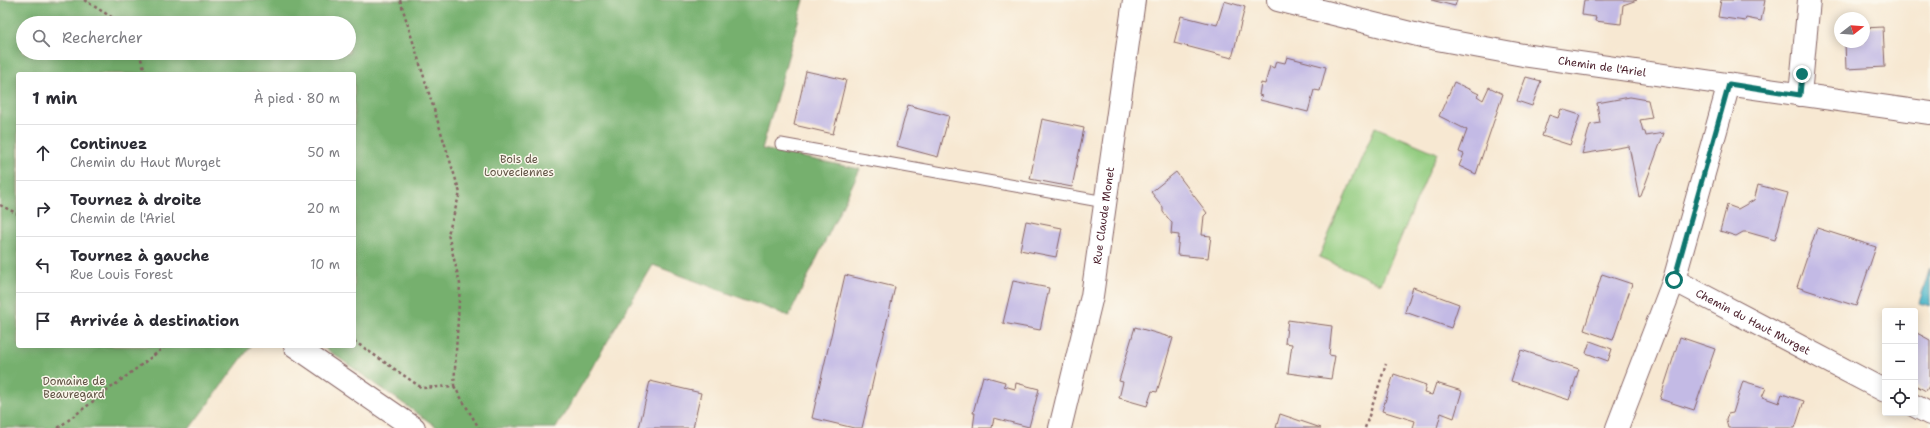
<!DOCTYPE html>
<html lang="fr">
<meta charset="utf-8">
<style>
:root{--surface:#fff;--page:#f7f7f7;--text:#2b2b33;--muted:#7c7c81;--line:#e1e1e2}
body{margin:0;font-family:"Shantell Sans",sans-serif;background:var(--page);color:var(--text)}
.controls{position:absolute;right:12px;bottom:12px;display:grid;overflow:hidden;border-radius:4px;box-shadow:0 2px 10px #0003}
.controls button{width:36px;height:36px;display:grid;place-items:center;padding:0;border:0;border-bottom:1px solid var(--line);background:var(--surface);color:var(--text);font:20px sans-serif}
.compass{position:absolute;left:1834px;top:12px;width:36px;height:36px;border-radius:50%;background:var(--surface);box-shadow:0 2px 10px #0003;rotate:73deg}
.stop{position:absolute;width:12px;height:12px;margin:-9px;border:3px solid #0f766e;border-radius:50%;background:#fff}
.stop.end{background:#0f766e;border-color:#fff;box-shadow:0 1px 4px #0008}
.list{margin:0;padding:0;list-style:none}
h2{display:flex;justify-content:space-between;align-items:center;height:52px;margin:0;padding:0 16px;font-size:17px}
h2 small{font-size:13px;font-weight:400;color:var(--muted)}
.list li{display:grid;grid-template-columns:26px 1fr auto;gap:12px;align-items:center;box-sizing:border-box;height:56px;padding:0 16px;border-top:1px solid var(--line)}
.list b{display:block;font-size:15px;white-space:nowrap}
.list p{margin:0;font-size:13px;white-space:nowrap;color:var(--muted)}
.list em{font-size:13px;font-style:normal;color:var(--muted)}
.icon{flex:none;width:22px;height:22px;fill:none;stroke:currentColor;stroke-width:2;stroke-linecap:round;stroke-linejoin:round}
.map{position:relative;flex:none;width:1930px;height:428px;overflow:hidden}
.search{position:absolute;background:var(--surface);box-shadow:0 2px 10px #0003;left:16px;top:16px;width:340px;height:44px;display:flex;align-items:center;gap:10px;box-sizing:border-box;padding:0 14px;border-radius:22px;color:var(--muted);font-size:15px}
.panel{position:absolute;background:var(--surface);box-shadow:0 2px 10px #0003;left:16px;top:72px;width:340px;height:276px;border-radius:4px}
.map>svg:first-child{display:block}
.green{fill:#93cc80;stroke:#6e7656}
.forest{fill:#76b06e;stroke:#60684c;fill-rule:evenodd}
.water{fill:#4bb6c9;stroke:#4a6a7a}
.building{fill:#c3bae5}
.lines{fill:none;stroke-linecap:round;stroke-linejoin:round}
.service-casing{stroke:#876565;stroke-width:13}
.minor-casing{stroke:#876565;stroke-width:24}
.path{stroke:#876565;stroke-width:2.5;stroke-dasharray:3 3;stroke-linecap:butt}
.service{stroke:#fff;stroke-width:11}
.minor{stroke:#fff;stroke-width:22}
.route{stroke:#0f766e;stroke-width:5}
.labels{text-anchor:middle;stroke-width:3;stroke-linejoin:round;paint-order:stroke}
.street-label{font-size:11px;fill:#4a1f2b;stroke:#fbf7ec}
.park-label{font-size:11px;fill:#605344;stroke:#fbf7ec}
</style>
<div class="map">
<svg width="1930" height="428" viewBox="0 0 1930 428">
<rect width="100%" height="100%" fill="#fbf7ec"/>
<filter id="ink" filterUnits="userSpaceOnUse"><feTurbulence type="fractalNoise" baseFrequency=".025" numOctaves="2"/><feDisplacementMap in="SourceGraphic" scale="8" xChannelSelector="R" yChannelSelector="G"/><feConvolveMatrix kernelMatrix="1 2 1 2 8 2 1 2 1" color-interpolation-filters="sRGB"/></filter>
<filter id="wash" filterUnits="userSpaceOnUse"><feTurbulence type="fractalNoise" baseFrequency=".012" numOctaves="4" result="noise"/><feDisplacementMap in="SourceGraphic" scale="16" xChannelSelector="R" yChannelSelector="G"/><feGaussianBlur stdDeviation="0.9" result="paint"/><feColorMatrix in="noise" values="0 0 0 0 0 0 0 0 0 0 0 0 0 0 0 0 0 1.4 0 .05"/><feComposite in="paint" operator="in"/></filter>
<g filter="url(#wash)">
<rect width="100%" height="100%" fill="#f7e8d2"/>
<!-- green -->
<path class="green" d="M1375 127 1437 153 1381 284 1319 257Z"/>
<!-- forest -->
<path class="forest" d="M0 0H804L762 149 860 169 789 316 653 265 556 428H438L322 346H354V74H18V346H251L190 428H0ZM23 23H349V53H23Z"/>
<!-- water -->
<path class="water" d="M1930 268V306L1919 303Z"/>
<g id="blocks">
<!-- building -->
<g class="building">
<path d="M1431 0H1457L1455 6Z"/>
<path d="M1584 0H1637L1623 5 1621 24 1595 21 1596 17 1582 15Z"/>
<path d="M1721 0H1765L1761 21 1746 18 1745 21 1718 17Z"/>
<path d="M1224 1 1245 7 1232 58 1174 43 1181 16 1217 25Z"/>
<path d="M1883 27 1885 67 1846 69 1845 42H1864V28Z"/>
<path d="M1287 57 1326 67 1320 91 1314 90 1308 112 1260 100 1262 96 1259 95 1261 83 1265 84 1270 66 1274 68 1276 61 1285 63Z"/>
<path d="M806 71 846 80 833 134 794 125Z"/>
<path d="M1526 77 1541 81 1532 106 1517 101Z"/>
<path d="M1454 82 1479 94 1477 96 1483 100 1489 87 1503 94 1476 174 1459 166 1464 154 1459 152 1467 130 1439 116Z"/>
<path d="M1630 97 1648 100 1652 118 1640 120 1643 131 1645 132 1646 136 1664 133 1641 196 1639 197 1629 146 1582 154 1590 125 1600 123 1597 103Z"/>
<path d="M908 105 949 116 938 157 897 146Z"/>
<path d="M1561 109 1580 115 1570 145 1542 136 1549 115 1558 118Z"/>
<path d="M1042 119 1084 128 1072 187 1030 179Z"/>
<path d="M1176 172 1207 213 1204 216 1202 235 1211 236 1208 258 1177 255 1179 235 1171 234 1172 223 1163 212V207L1151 192Z"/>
<path d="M1758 185 1788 193 1775 240 1747 232H1743L1736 236 1720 231 1727 205 1738 209 1754 200Z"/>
<path d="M1026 221 1062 228 1056 257 1020 250Z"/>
<path d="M1817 228 1876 247 1856 306 1797 287Z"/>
<path d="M1602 274 1632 284 1613 340 1584 330Z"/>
<path d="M845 275 895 287 862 428H854L812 418Z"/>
<path d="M1013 281 1049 288 1040 330 1003 323Z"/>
<path d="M1413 287 1459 304 1451 328 1405 312Z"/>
<path d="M1288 320 1332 326 1329 355 1335 356 1331 379 1288 373 1292 344 1285 343Z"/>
<path d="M1135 327 1173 338 1157 392 1152 391 1147 406 1119 398 1123 382 1119 381Z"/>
<path d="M1915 332 1930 340V384L1926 391 1915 385Z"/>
<path d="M1680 337 1715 349 1694 410 1660 399Z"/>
<path d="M1590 341 1612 349 1608 361 1586 353Z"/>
<path d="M1521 350 1579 369 1569 400 1511 381Z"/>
<path d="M1394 374 1426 385 1424 393 1432 395 1436 383 1462 391 1454 418 1441 413 1437 428H1413L1415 421 1382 411Z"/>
<path d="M983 376 1005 382 1004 386 1015 389 1016 383 1039 389 1029 427 994 418 992 428H973L975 413H973Z"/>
<path d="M650 381 701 393 693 428H639Z"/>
<path d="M1743 381 1766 388 1762 397 1779 403 1782 394 1804 401 1795 428H1728L1726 420 1728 414 1733 413Z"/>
<path d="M1280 414 1321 428H1276Z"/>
</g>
</g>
</g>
<g filter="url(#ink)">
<use href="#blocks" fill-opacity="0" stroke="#876565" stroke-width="1"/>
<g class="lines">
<!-- service casing -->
<g class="service-casing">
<path id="service" d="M781 144 1105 202"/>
</g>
<!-- minor casing -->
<g class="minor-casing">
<g id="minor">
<path id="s1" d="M1278 0 1426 37 1523 55 1930 113"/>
<path id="s2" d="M1729 84 1674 280 1885 391"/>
<path d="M1800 95 1809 0"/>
<path d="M295 346 414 428"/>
<path d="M1915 406 1930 414"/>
<path id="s3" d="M1060 428 1092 296 1134 0"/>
<path d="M1617 428 1674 280"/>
</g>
</g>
<!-- path -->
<g class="path">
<path d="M84 0 121 23"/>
<path d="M139 53 146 74"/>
<path d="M0 205 18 214"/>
<path d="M354 341 422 388 454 386 460 284 448 234 460 193 400 0"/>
<path d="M454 386 479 428"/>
<path d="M58 428 166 346"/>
<path d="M1365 428 1386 364"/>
</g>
<!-- service -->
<use href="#service" class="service"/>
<!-- minor -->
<use href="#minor" class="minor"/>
</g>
</g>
<g class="lines" filter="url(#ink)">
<!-- route -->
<path class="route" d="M1674 280 1729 84 1800 95 1802 74"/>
</g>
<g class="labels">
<!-- street labels -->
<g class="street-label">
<text dy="4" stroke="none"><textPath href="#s1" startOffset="331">Chemin de l'Ariel</textPath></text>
<text dy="4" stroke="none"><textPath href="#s3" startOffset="217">Rue Claude Monet</textPath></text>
<text dy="4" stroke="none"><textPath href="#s2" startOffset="293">Chemin du Haut Murget</textPath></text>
</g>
<!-- park labels -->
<g class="park-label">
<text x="519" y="163">Bois de<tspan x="519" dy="13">Louveciennes</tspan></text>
<text x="74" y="385">Domaine de<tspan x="74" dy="13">Beauregard</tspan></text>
</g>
</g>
</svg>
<div class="controls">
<button>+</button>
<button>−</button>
<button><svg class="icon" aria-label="locate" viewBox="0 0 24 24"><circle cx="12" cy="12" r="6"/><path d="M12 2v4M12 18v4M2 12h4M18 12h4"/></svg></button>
</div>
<svg class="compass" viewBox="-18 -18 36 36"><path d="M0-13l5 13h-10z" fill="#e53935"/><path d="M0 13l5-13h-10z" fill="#7c7c81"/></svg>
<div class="stop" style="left:1674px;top:280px"></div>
<div class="stop end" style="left:1802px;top:74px"></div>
<div class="search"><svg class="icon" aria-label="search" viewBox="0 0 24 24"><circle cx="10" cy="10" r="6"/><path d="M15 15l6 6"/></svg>Rechercher</div>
<section class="panel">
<h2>1 min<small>À pied · 80 m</small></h2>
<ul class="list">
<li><svg class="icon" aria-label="ahead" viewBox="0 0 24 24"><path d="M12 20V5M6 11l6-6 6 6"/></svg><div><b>Continuez</b><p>Chemin du Haut Murget</p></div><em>50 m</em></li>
<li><svg class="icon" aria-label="right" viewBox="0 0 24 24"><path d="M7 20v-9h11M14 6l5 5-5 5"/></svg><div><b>Tournez à droite</b><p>Chemin de l'Ariel</p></div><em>20 m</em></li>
<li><svg class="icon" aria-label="left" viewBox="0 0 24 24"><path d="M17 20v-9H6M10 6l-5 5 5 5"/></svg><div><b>Tournez à gauche</b><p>Rue Louis Forest</p></div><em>10 m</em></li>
<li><svg class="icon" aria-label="arrive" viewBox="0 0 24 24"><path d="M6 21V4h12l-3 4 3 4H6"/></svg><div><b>Arrivée à destination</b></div></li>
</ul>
</section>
</div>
